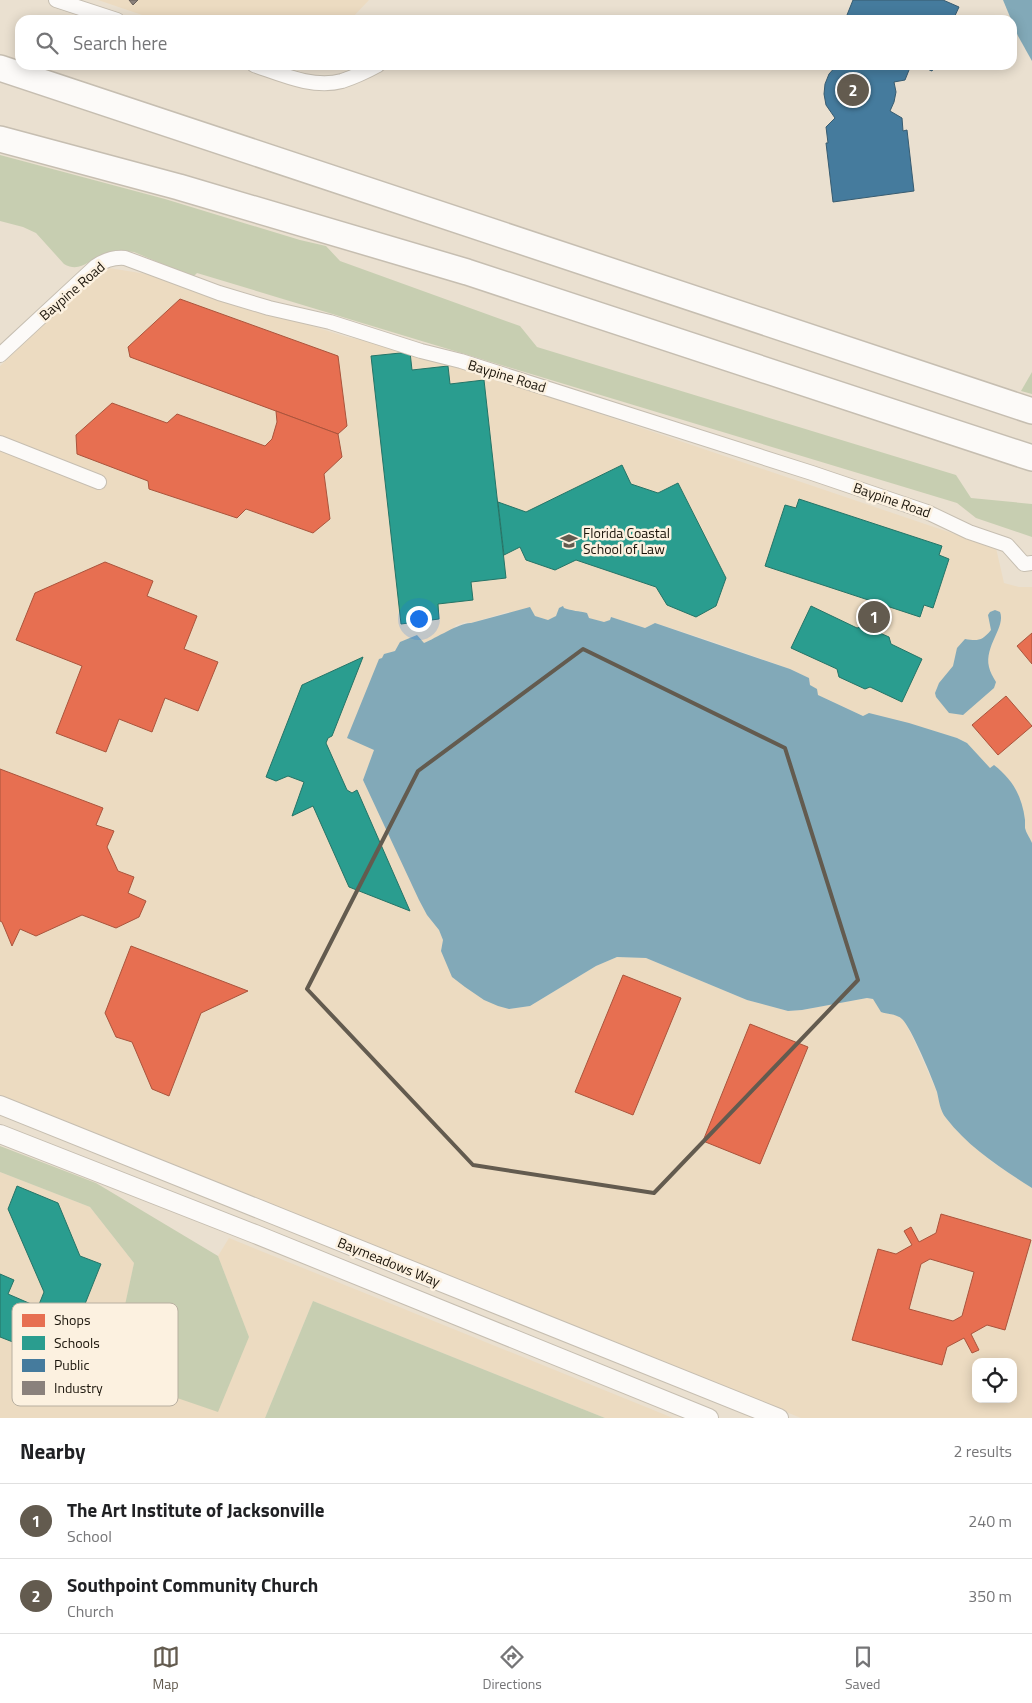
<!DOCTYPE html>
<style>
:root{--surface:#fff;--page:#f6f6f6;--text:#202124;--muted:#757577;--line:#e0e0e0;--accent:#635b4f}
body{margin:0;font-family:"Titillium Web",sans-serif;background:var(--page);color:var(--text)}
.controls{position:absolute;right:15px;bottom:15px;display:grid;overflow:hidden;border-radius:10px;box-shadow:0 2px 12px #0003}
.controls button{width:45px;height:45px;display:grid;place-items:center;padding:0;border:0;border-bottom:1px solid var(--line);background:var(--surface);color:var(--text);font:25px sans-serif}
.you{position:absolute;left:418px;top:618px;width:18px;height:18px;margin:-12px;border:4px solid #fff;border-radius:50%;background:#1a73e8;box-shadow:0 0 0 8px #1a73e833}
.badge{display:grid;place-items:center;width:32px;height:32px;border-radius:50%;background:var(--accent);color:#fff;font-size:16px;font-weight:700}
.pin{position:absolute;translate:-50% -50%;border:2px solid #fff;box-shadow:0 1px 5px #0006}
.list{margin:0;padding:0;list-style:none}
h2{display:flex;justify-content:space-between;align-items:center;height:65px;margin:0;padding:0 20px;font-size:21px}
h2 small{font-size:16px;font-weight:400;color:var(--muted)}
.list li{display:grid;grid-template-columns:32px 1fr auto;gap:15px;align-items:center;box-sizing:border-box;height:75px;padding:0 20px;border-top:1px solid var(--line)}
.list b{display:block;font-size:19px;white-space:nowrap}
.list p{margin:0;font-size:16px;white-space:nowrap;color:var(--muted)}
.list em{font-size:16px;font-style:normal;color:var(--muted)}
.icon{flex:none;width:28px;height:28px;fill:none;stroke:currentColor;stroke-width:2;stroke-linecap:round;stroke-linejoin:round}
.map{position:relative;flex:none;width:1032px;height:1418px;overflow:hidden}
.search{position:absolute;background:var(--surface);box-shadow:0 2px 12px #0003;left:15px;right:15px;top:15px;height:55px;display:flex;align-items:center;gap:12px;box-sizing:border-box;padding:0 18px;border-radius:15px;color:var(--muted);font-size:19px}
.sheet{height:215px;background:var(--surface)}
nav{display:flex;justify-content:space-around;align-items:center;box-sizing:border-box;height:70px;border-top:1px solid var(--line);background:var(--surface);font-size:14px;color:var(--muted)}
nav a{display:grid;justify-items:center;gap:2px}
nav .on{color:var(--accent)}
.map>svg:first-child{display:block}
.built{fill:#ecdbc1;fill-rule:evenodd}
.green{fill:#c7ceb1}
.water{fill:#82a9b8}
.shops{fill:#e76f51;stroke:#aa543c;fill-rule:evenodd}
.schools{fill:#2a9d8f;stroke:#257467}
.public{fill:#457b9d;stroke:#385c71}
.industry{fill:#8a817c;stroke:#68605a}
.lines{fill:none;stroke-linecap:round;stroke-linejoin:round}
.minor-casing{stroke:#c6beb1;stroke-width:16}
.tertiary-casing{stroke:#c6beb1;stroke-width:20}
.motorway-casing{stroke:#c6beb1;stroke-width:28}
.minor{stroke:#fcfaf8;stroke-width:14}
.tertiary{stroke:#fcfaf8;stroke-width:18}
.motorway{stroke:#fcfaf8;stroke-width:25}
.marked{fill:none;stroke:#635b4f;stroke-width:4;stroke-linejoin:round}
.labels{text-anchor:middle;stroke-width:5;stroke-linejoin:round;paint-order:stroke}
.street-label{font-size:14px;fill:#1a140a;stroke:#fcf1e0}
.poi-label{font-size:14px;fill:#1a140a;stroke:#fcf1e0;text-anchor:start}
.key{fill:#fcf1e0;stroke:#b8afa0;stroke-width:1}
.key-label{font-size:14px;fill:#1a140a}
</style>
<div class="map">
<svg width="1032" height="1418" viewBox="0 0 1032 1418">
<rect width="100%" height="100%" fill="#eae0d0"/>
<!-- built -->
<g class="built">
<path d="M98 0H369L350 20H157Z"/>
<path d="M109 268 146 274 347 337 411 350 996 548 1004 583 1019 587H1032V843L1025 829V821L990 769 967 743 957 738 869 714 863 716 818 695 810 685 809 678 790 669 714 642 655 623 645 628 611 617 610 620 604 623 589 618 580 611 577 612 564 608H559L557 616 548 620 535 616 507 612 471 623 466 622 456 625 452 630 424 643 384 654 374 750 363 780 427 915 439 930 443 940 441 951 484 1000 509 1009 530 1006 596 966 617 957 646 958 747 1000 788 1011 802 1010 867 998 874 999 881 1012 895 1015 903 1019 912 1036 936 1090 944 1116 958 1132 992 1162 1032 1188V1418H801L0 1096V366L98 274ZM976 1362H1013V1399H976Z"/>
<path d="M0 1172 90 1207 134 1263 111 1375 249 1338 218 1256 229 1238 673 1418H605L313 1301 265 1418H0Z"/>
</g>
<!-- green -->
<g class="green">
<path d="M0 155 165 199 300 240 326 246 340 261 520 326 537 347 956 475 971 498 1032 504V537L976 518 957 503 197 273 193 277 134 252C125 251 115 250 106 253 90 258 81 274 64 264L36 233 23 227 0 221Z"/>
<path d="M1032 372V394L1021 391Z"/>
<path d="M0 1146 96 1183 218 1256 249 1337 218 1412 110 1375 134 1263 90 1207 0 1172Z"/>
<path d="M313 1301 605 1418H265Z"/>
</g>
<!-- water -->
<g class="water">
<path d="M1003 0H1032V61L1018 36Z"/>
<path d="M563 606 564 608C572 611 579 611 587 613L589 618 604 622 610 620 611 617 645 628 655 623 790 669 809 678 810 685 817 689 818 695 863 716 869 713 909 723 957 738 967 743 990 768 994 765C1013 780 1022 796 1025 820 1025 823 1025 825 1025 828 1026 833 1030 838 1032 843V1188C1001 1168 969 1148 946 1118 940 1111 939 1100 937 1092 933 1080 911 1027 902 1019 897 1014 887 1014 881 1012L873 999 867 998 802 1010 788 1011 747 1000 646 958 617 957 596 966 530 1006 509 1009 498 1006 484 1000 465 987 452 977 441 951 443 940 439 930 427 915 419 900 363 780 374 750 347 738 379 659 382 658 384 654 395 651 400 642 417 635 424 643C436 638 461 622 471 623L530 607 535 616 548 620 556 616 559 608Z"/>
<path d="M995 610 1000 612C1006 627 984 646 989 667 990 672 993 677 996 682L994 688 963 715 949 713 936 697 935 693 939 683 953 666 957 648 965 639C978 641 982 641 991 630L988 615 990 612Z"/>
</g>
<!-- shops -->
<g class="shops">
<path d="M180 299 338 356 347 426 338 434 130 357 128 347Z"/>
<path d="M112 403 167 423 177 414 265 446 272 439 277 422 276 411 338 434 342 457 324 474 330 519 313 533 246 509 237 518 149 489 148 481 77 454 76 435Z"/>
<path d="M105 562 153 581 147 596 197 616 184 649 218 662 198 711 165 698 152 732 119 719 106 752 56 733 82 666 16 640 35 593Z"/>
<path d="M1032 633V664L1017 646Z"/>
<path d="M1006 696 1032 726 998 755 972 725Z"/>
<path d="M0 769 103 808 96 825 114 831 107 847 118 871 134 877 128 893 146 901 139 917 116 928 82 915 36 936 20 929 12 946 2 922 0 921Z"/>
<path d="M131 946 248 991 201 1013 169 1096 152 1089 132 1042 116 1037 105 1013Z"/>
<path d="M623 975 681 998 633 1115 575 1092Z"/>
<path d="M750 1024 808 1047 760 1164 703 1141Z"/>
<path d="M941 1214 1031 1240 1005 1330 987 1325 971 1334 979 1350 972 1353 964 1338 947 1347 942 1365 852 1340 878 1249 896 1254 912 1245 904 1231 911 1227 919 1242 936 1233ZM930 1259 974 1272 962 1316 953 1321 909 1309 921 1264Z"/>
</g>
<!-- schools -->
<g class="schools">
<path d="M410 352 412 370 448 366 450 384 484 380 506 578 471 582 473 600 438 604 439 619 401 624 371 356Z"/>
<path d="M622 465 631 484 658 493 678 483 726 578 716 606 696 617 667 605 656 587 576 560 555 570 526 560 520 547 504 555 498 502 526 512Z"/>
<path d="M799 499 942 546 939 555 949 559 933 608 924 605 920 617 765 566 785 505 796 508Z"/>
<path d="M811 606 857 628 864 626 889 637 891 644 922 659 902 702 870 687 865 689 839 677 837 669 791 648Z"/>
<path d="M363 657 332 736 328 738 326 743 347 790 352 793 357 790 410 911 349 887 313 806 292 816 304 782 288 776 276 781 266 777 302 685Z"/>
<path d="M17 1186 58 1203 80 1256 101 1264 83 1309 99 1315 82 1357 22 1333 18 1344 0 1337V1274L14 1280 8 1294 38 1307 44 1292 8 1209Z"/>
</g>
<!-- public -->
<g class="public">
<path d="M853 0H943L959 7 953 20H845Z"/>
<path d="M837 65H911L905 80 894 82 896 92 894 102 890 111 902 118 903 131 907 130 914 191 833 202 826 143H828L826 127 835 118 826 105 824 94 825 84 829 74Z"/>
<path d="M918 65H935L932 71Z"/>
</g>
<!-- industry -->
<path class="industry" d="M129 0H138L133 5Z"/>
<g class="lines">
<!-- minor casing -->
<g class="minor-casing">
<g id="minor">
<path d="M56 0 117 20"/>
<path d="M254 65C281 74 313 89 342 81 354 77 367 71 378 65"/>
<path d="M0 355 96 266C105 260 114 257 125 258L219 293 269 308 330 322 421 351 461 361 812 473 927 512 969 532 1007 545 1024 564 1032 563"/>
<path d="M0 443 99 482"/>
</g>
</g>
<!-- tertiary casing -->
<g class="tertiary-casing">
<g id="tertiary">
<path d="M0 1105 779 1418"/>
<path d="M0 1134 255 1234 709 1418"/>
</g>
</g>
<!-- motorway casing -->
<g class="motorway-casing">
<g id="motorway">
<path d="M0 68 1032 411"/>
<path d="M0 139 179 187 467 272 1032 458"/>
</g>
</g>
<!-- minor -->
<use href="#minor" class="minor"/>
<!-- tertiary -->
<use href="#tertiary" class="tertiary"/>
<!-- motorway -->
<use href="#motorway" class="motorway"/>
</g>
<!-- marked area -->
<path class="marked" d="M583 649 785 748 858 980 654 1193 473 1165 307 989 418 771Z"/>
<!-- icons -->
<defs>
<g id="university-bare" transform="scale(1.35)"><path d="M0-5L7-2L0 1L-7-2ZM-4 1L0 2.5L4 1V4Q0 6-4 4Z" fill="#635b4f" stroke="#fcf1e0" stroke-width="2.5" paint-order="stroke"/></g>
</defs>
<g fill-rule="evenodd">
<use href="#university-bare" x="569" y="541"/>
</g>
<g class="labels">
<!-- street labels -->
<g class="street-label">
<text transform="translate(72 291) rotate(-41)" y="5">Baypine Road</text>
<text transform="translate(507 376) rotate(17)" y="5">Baypine Road</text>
<text transform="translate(892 500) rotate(19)" y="5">Baypine Road</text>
<text transform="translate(389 1262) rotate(22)" y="5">Baymeadows Way</text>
</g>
<!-- poi labels -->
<g class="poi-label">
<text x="583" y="538">Florida Coastal<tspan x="583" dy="16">School of Law</tspan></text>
</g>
</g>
<!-- legend -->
<rect x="12" y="1303" width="166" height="103" rx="8" class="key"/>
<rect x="22" y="1314" width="23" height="13" fill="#e76f51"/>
<rect x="22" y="1336" width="23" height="14" fill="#2a9d8f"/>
<rect x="22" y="1359" width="23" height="13" fill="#457b9d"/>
<rect x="22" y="1381" width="23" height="14" fill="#8a817c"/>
<g class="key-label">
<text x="54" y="1325">Shops</text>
<text x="54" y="1348">Schools</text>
<text x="54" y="1370">Public</text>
<text x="54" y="1393">Industry</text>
</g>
</svg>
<div class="controls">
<button><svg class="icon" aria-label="locate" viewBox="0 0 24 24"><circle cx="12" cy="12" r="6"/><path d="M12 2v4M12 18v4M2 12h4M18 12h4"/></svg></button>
</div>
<div class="you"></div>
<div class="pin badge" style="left:874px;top:617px">1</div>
<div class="pin badge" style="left:853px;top:90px">2</div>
<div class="search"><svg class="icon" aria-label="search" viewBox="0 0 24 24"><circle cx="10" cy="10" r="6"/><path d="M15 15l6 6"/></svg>Search here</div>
</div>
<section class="sheet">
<h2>Nearby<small>2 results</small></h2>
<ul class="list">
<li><span class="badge">1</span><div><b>The Art Institute of Jacksonville</b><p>School</p></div><em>240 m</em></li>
<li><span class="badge">2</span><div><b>Southpoint Community Church</b><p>Church</p></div><em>350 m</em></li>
</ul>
</section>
<nav>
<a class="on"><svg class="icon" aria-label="map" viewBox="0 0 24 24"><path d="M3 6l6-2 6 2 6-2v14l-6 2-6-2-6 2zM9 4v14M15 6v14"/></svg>Map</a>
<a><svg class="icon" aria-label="directions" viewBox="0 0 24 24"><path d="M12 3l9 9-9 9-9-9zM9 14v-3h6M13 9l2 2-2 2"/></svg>Directions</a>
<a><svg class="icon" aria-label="saved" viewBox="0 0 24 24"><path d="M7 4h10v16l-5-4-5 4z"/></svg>Saved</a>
</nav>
